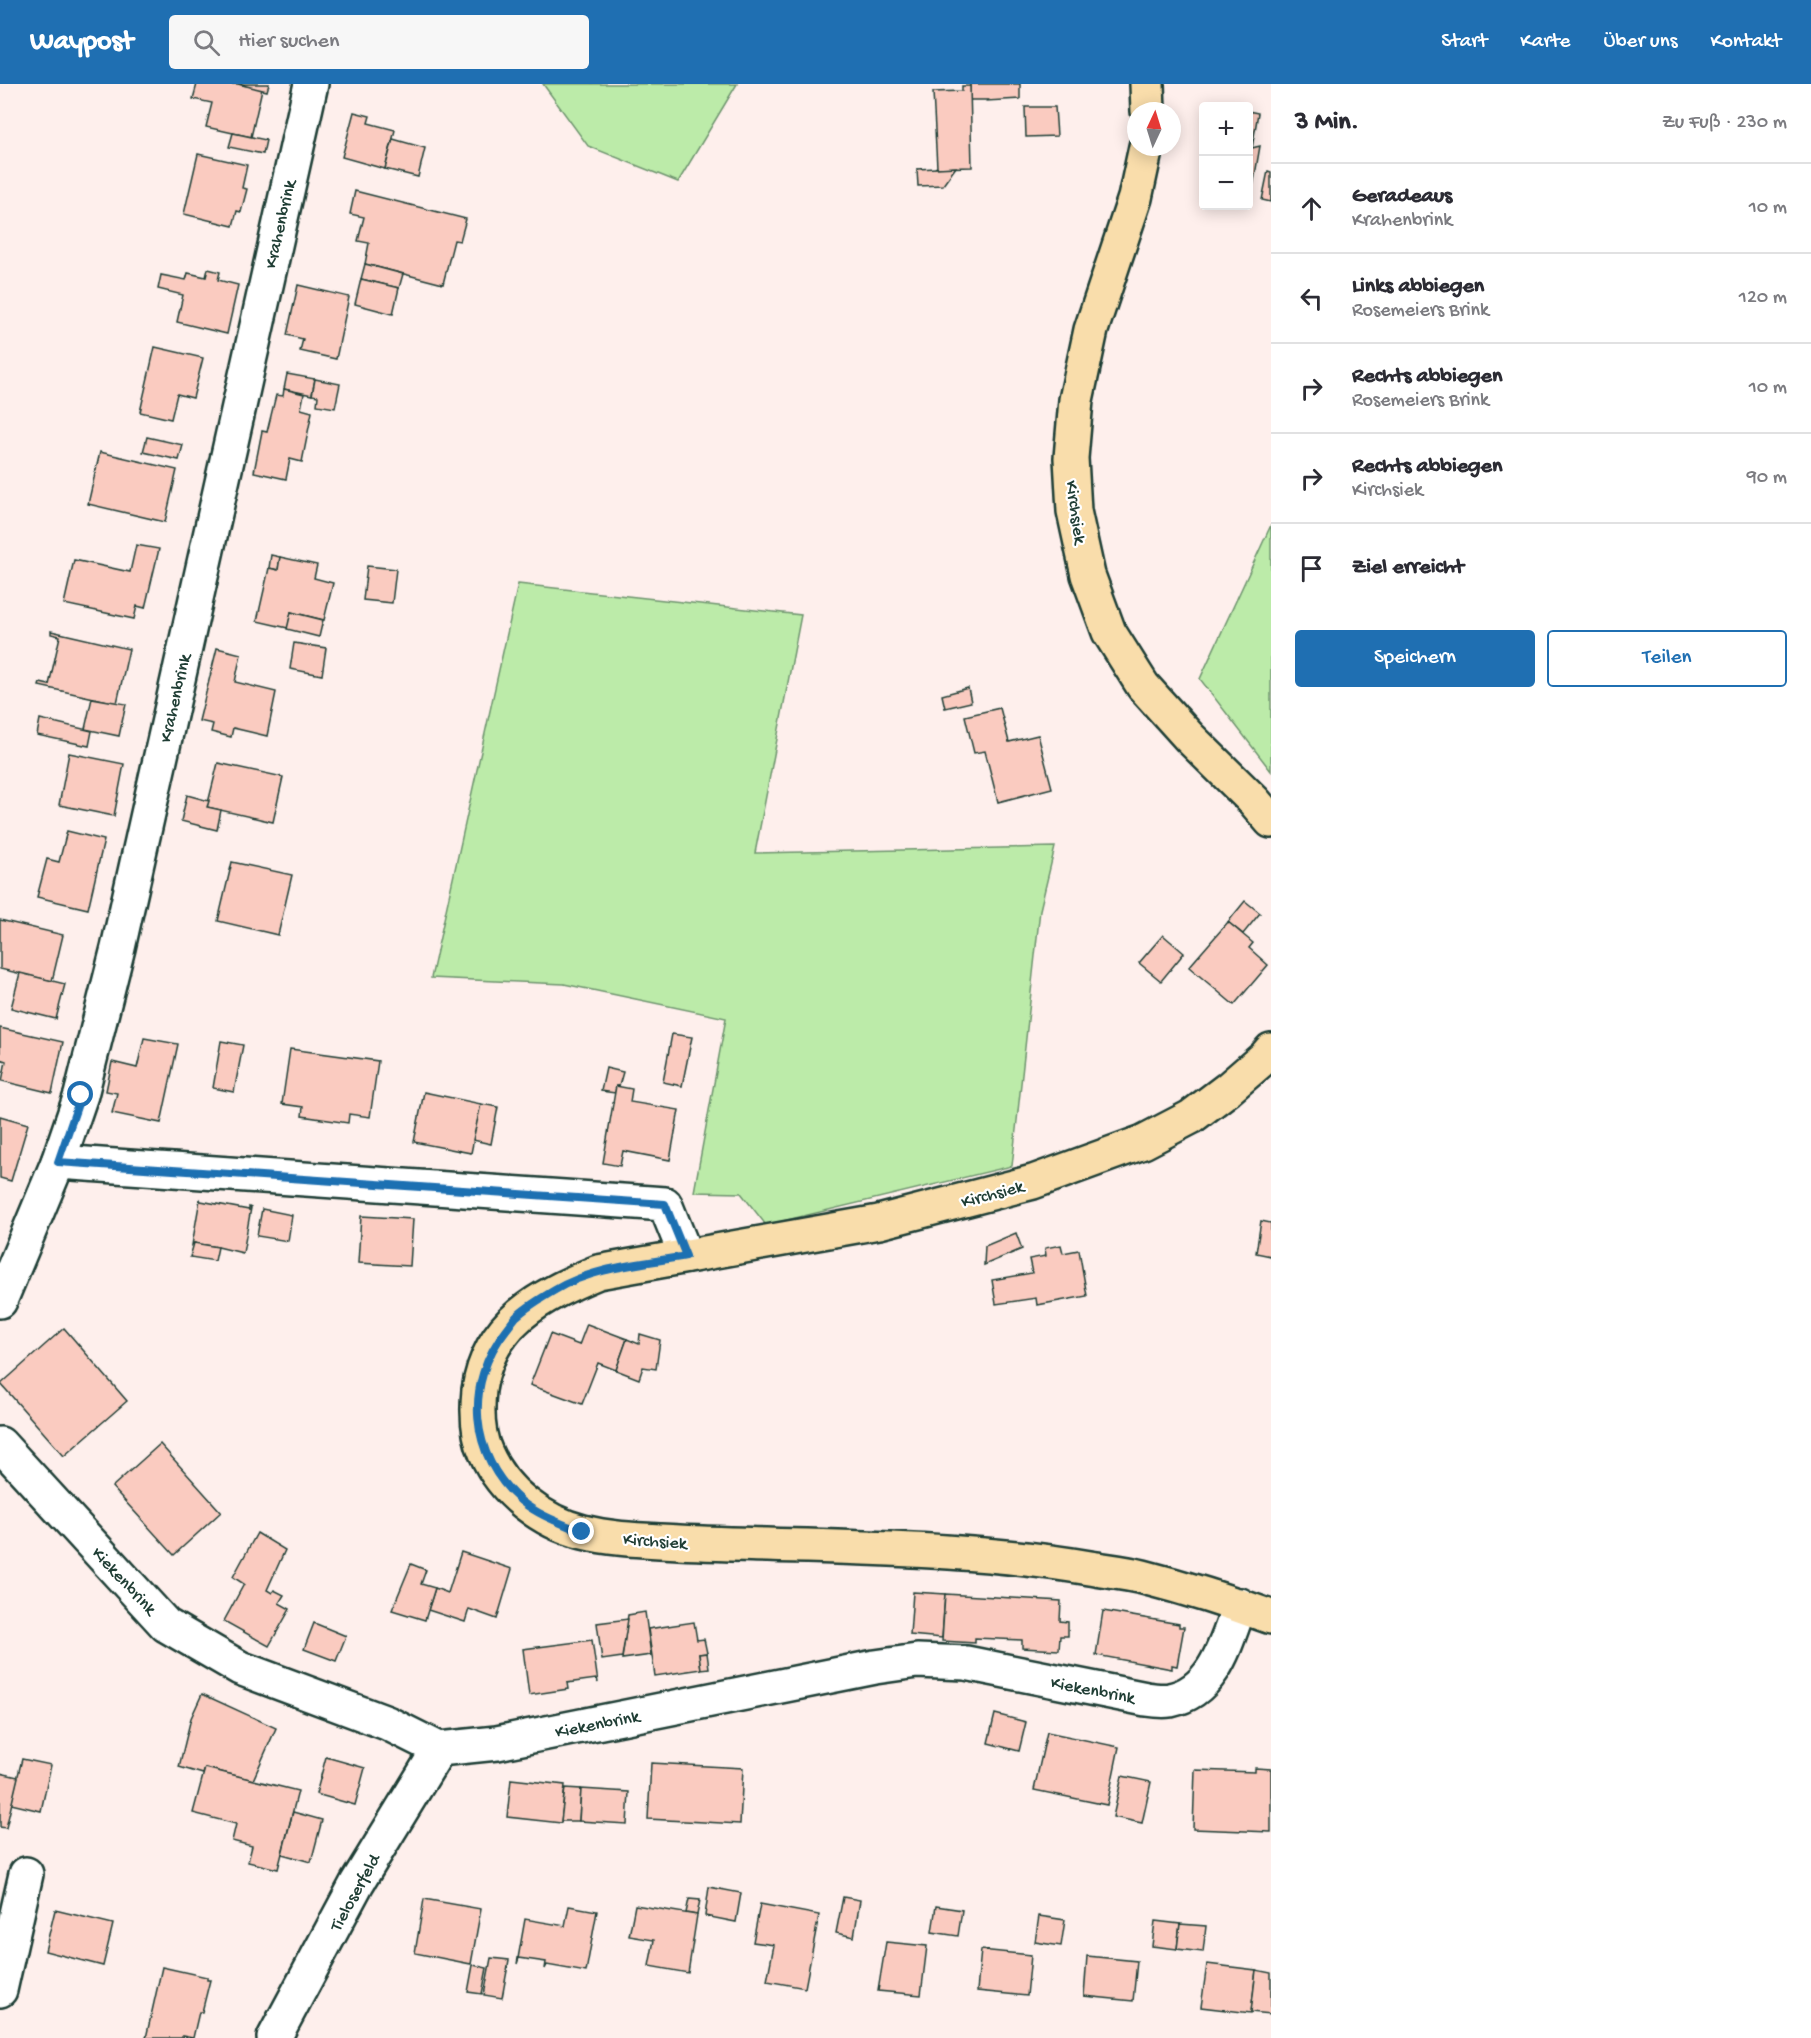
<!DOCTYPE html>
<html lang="de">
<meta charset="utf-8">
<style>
:root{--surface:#fff;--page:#f7f7f7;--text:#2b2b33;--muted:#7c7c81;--line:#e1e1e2;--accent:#1f6fb2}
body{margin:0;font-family:"Gochi Hand",sans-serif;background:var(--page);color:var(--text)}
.controls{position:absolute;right:18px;top:18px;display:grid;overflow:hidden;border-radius:6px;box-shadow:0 3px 15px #0003}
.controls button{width:54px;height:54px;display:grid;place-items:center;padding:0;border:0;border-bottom:2px solid var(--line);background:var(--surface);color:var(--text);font:30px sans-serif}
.compass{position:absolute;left:1127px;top:18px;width:54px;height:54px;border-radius:50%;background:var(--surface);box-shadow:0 3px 15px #0003;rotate:4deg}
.stop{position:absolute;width:18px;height:18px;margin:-14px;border:4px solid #1f6fb2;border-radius:50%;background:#fff}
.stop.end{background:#1f6fb2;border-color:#fff;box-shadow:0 2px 6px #0008}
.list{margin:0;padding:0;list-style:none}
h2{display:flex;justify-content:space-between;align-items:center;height:78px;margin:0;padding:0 24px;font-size:26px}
h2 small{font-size:20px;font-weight:400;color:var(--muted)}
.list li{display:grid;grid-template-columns:39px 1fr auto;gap:18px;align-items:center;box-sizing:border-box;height:90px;padding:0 24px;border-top:2px solid var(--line)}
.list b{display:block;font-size:22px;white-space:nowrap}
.list p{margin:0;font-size:20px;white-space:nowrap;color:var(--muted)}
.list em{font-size:20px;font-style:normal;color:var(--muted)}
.actions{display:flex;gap:12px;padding:18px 24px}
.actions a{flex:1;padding:14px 0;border:2px solid var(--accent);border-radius:6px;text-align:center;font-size:21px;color:var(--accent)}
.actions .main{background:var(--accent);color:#fff}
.icon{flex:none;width:33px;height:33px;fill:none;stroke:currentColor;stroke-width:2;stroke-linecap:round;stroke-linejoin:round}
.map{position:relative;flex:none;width:1271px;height:1954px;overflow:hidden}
header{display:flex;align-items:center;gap:36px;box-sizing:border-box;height:84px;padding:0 30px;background:var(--accent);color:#fff}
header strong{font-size:28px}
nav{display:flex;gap:33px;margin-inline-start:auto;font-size:21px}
.search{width:420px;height:54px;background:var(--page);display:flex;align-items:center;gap:15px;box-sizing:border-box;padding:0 21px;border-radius:6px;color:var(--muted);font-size:22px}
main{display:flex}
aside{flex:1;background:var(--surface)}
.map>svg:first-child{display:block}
.green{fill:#bceba9;stroke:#6e946e;stroke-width:1.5}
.building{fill:#facbc0;stroke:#1f3d34;stroke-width:1.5}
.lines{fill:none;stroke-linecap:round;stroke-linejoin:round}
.minor-casing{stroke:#1f3d34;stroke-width:38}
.major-casing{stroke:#1f3d34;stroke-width:38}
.minor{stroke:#fff;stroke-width:33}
.major{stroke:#f9ddab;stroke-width:33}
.route{stroke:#1f6fb2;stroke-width:8}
.labels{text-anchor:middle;stroke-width:4.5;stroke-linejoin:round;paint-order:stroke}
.street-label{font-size:18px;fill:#1f3d34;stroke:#fff}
</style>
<header>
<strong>Waypost</strong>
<div class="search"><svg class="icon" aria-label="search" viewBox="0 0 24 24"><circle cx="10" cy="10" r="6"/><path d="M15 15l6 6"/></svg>Hier suchen</div>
<nav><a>Start</a><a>Karte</a><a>Über uns</a><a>Kontakt</a></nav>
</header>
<main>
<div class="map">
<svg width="1271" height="1954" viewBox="0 0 1271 1954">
<rect width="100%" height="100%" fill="#feefec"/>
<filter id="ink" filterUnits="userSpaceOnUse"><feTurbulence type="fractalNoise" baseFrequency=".0167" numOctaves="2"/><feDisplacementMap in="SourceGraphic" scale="12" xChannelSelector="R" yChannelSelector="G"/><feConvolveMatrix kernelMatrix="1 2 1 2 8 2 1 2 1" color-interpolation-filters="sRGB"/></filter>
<g filter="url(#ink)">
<!-- green -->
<g class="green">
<path d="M543 0H737L678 98 588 62Z"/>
<path d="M1271 441V687L1200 595Z"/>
<path d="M518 500 801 531 755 769 1055 763 1040 826 1012 1082 766 1141 741 1109 694 1108 726 934 564 900 431 894Z"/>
</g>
<!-- building -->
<g class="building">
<path d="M197 0H238L262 5 251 53 206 43 212 19 193 15Z"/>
<path d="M238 0H269L267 7Z"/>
<path d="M970 0H1020V15L987 17 988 16H970Z"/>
<path d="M962 2H970L972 83 935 84 937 83 933 8 962 7Z"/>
<path d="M1025 23H1055L1057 52 1026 53Z"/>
<path d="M1248 27 1258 29 1252 64 1260 62 1251 114H1248Z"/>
<path d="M354 28 370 32 368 39 395 46 385 85 342 73Z"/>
<path d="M233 49 266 56 263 70 229 63Z"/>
<path d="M393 55 425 64 418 93 385 85Z"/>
<path d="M198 70 247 81 242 104 247 105 241 128 237 127 233 142 184 130Z"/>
<path d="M956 83 943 101 918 102 917 85Z"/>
<path d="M1268 87 1271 88V118L1262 116Z"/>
<path d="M355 107 466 135 460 157 454 156 443 200 365 180 369 159 358 157 364 133 350 130Z"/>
<path d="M365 180 403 190 399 204 361 195Z"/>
<path d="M208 185 220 188 218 196 238 201 227 250 177 238 183 211 158 205 161 191 186 196 188 189 206 193Z"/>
<path d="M361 195 399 204 393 230 355 220Z"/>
<path d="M298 201 349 213 336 275 300 267 303 255 287 251Z"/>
<path d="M155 263 203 274 193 314 177 310 171 335 140 328Z"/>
<path d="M287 290 315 295 312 311 284 305Z"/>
<path d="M315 295 340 300 335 324 317 321 318 312 312 311Z"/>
<path d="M284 305 304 310 301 325 312 328 302 378 290 375 286 395 254 388 262 347 267 348 276 311 283 312Z"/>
<path d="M147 353 183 361 179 376 143 368Z"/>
<path d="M100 368 177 386 165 438 88 420Z"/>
<path d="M136 461 159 465 145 524 137 522 134 535 64 520 74 476 130 488Z"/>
<path d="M271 471 280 473 278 486 269 484Z"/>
<path d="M280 473 317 481 314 494 333 499 324 536 291 528 288 544 257 537 269 484 278 486Z"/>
<path d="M367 482 396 485 392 519 363 516Z"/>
<path d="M291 528 323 536 319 553 287 545Z"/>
<path d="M51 547 129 565 117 619 39 602 40 599 49 601 60 552 51 550Z"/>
<path d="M294 559 326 564 322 591 290 585Z"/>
<path d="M217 564 241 570 235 598 276 608 267 652 233 644 231 653 211 648 213 640 199 637Z"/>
<path d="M968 604 971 618 945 624 942 611Z"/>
<path d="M92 614 126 620 119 652 85 645Z"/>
<path d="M1000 624 1009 658 1038 651 1052 704 998 718 985 667 974 669 965 632Z"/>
<path d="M40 635 92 647 89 662 37 651Z"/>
<path d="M69 669 124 680 114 732 59 721Z"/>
<path d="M218 679 283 693 273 738 207 723Z"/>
<path d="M187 711 209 717 207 723 221 726 217 746 181 737Z"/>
<path d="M67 747 104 756 88 825 37 813 47 775 59 778Z"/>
<path d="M232 778 292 791 278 851 218 837Z"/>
<path d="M1245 817 1260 829 1243 850 1228 838Z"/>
<path d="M0 836 63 851 52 897 0 885Z"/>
<path d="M1228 838 1253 859 1249 864 1268 881 1234 921 1189 883Z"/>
<path d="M1163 851 1184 869 1161 897 1139 879Z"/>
<path d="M20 889 65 900 56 935 11 924Z"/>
<path d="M0 944 63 958 52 1009 2 997 6 977 0 975Z"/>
<path d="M672 950 692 953 682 1002 663 998Z"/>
<path d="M144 954 178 960 161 1039 112 1029 117 1009 106 1007 112 978 137 984Z"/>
<path d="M221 957 243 961 234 1008 213 1004Z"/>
<path d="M290 965 378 977 370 1033 349 1030 348 1039 302 1032 303 1023 282 1020Z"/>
<path d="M606 984 623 988 619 1002H616L615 1009 601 1007Z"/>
<path d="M616 1002 632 1005 630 1018 679 1026 670 1076 623 1067 620 1082 603 1079Z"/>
<path d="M424 1008 481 1020 471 1069 414 1058Z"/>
<path d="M481 1020 498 1023 491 1060 473 1056Z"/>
<path d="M0 1032 28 1040 11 1097 0 1094Z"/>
<path d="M200 1115 201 1117 249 1126V1123L251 1124 243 1169 218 1163 194 1159 192 1161Z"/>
<path d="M262 1125 292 1131 288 1157 257 1152Z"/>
<path d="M361 1132 413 1135 410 1182 358 1179Z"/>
<path d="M1261 1137 1271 1139V1172L1256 1169Z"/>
<path d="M1016 1149 1022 1165 984 1181 985 1162Z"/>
<path d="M194 1159 218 1163 215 1177 190 1173Z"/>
<path d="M1061 1161 1063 1169 1079 1166 1087 1212 1037 1221 1036 1214 996 1220 992 1196 1032 1189 1029 1175 1046 1172 1045 1164Z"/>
<path d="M587 1240 627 1255 616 1286 598 1279 582 1320 530 1301 550 1250 579 1261Z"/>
<path d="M64 1244 127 1317 64 1372 1 1300Z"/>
<path d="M640 1250 660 1256 656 1285 643 1283 639 1295 616 1286 627 1255 639 1260Z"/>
<path d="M160 1360 221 1428 174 1471 112 1403Z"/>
<path d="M257 1449 285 1466 267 1506 272 1509 274 1506 284 1511 279 1519 290 1525 269 1562 224 1537 244 1500 233 1493Z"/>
<path d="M461 1468 512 1485 497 1535 469 1525 465 1538 428 1526 435 1504 448 1509Z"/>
<path d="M411 1480 426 1486 421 1500 435 1504 425 1536 392 1526Z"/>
<path d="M913 1508 945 1510 942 1554 910 1551Z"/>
<path d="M945 1510 1061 1517 1060 1537 1068 1538V1552H1060L1059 1566 1022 1564V1556L975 1554V1559L942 1557Z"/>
<path d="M1103 1527 1179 1540V1543H1184L1177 1582 1172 1581V1585L1096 1571Z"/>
<path d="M645 1528 651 1571 622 1575 628 1531Z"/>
<path d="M628 1535 622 1573 602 1576 597 1539Z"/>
<path d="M694 1538 697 1556 704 1555 707 1569 699 1570 701 1585 655 1592 648 1545Z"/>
<path d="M314 1539 346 1552 336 1577 304 1565Z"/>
<path d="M592 1556 598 1599 596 1595 567 1599 568 1605 529 1611 523 1565Z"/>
<path d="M707 1569 709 1584 701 1585 699 1570Z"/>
<path d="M202 1610 276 1644 253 1696 205 1684 203 1690 179 1683 191 1634Z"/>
<path d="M995 1630 1026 1638 1019 1667 988 1659Z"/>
<path d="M1047 1648 1119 1663 1107 1721 1034 1706Z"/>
<path d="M326 1673 365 1684 355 1721 316 1710Z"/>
<path d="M22 1675 51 1681 41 1727 11 1720Z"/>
<path d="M651 1679 743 1684 740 1740 648 1735Z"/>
<path d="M205 1684 298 1707 278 1785 248 1778 252 1762 232 1757 236 1740 193 1729Z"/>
<path d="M1255 1684 1271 1685V1748L1193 1745 1195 1686 1255 1688Z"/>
<path d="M0 1689 18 1693 6 1744 0 1743Z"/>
<path d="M1122 1692 1151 1698 1142 1739 1113 1733Z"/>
<path d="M511 1695 565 1701 561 1739 507 1733Z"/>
<path d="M565 1704 581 1705 579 1737H561Z"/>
<path d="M581 1705 629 1708 627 1740 579 1737Z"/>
<path d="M293 1728 322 1736 311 1778 282 1770Z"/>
<path d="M709 1803 741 1809 736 1838 705 1832Z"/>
<path d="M843 1813 860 1816 854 1853 836 1849Z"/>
<path d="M424 1815 481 1825 471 1880 415 1869Z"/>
<path d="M689 1815 700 1816 697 1831 686 1829Z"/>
<path d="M760 1820 819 1831 805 1904 767 1897 774 1861 753 1858Z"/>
<path d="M635 1821 697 1831 688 1889 649 1882 654 1856 629 1852Z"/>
<path d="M569 1822 597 1827 586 1888 547 1881 545 1885 546 1878 519 1874 517 1880 525 1835 565 1842Z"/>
<path d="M936 1822 962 1826 958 1852 932 1848Z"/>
<path d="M55 1826 113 1840 103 1882 45 1867Z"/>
<path d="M1039 1832 1065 1836 1061 1862 1035 1858Z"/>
<path d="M1155 1837 1180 1840 1177 1865 1152 1862Z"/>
<path d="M1180 1840 1206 1842 1203 1868 1177 1865Z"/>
<path d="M886 1858 927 1862 921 1911 878 1907Z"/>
<path d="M981 1866 1031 1871 1027 1912 977 1907Z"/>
<path d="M1087 1872 1137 1877 1133 1917 1084 1912Z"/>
<path d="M491 1874 509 1876 502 1914 484 1911Z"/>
<path d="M1207 1880 1256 1886 1251 1929 1201 1923Z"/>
<path d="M473 1881 487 1884 482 1910 468 1908Z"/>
<path d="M162 1883 207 1893V1896H210L202 1928H199L193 1954 182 1952V1954H146Z"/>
<path d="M1256 1886 1271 1889V1930L1251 1928Z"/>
</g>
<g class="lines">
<!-- minor casing -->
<g class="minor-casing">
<g id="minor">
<path d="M58 1078 665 1120 686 1172"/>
<path d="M0 1217 58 1078 81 1011 118 864 311 0"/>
<path d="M0 1360 166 1541 240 1584 387 1639 439 1665 497 1659 875 1583 917 1577 966 1579 1146 1615C1153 1616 1163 1617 1170 1616 1215 1607 1226 1558 1240 1521"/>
<path d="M0 1906 26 1790"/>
<path d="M274 1954 357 1799 439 1665"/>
</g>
</g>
<!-- major casing -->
<g class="major-casing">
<g id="major">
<path d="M1147 0 1148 27"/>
<path d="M1146 63 1135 114 1091 246 1076 316 1071 374 1074 427 1088 491 1109 548 1143 602 1189 653 1254 717 1271 737"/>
<path d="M1271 966 1265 973 1228 1005 1191 1033 1143 1058 1033 1098 879 1138 598 1188C540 1212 489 1238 479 1306 477 1326 477 1350 486 1369 503 1408 542 1438 583 1448 614 1456 647 1456 679 1458 721 1460 764 1461 807 1462 902 1465 997 1468 1090 1484 1108 1487 1126 1489 1143 1493 1186 1504 1230 1518 1271 1533"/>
</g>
</g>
<!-- minor -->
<use href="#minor" class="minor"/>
<!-- major -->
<use href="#major" class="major"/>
</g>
</g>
<g class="lines" filter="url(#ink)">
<!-- route -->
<path class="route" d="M81 1011 58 1078 665 1120 686 1172C643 1180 593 1183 555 1206 543 1213 528 1222 517 1232 513 1236 510 1241 506 1246 464 1299 469 1372 521 1417 538 1431 561 1439 582 1448"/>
</g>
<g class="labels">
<!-- street labels -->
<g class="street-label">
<text transform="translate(279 140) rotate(-77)" y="6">Krahenbrink</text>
<text transform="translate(1077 428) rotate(82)" y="6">Kirchsiek</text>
<text transform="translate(174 614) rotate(-77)" y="6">Krahenbrink</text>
<text transform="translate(992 1109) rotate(-15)" y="6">Kirchsiek</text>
<text transform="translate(655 1456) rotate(4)" y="6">Kirchsiek</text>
<text transform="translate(125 1496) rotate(47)" y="6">Kiekenbrink</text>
<text transform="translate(1093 1605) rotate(11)" y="6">Kiekenbrink</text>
<text transform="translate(597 1639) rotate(-11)" y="6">Kiekenbrink</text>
<text transform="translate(354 1808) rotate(-61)" y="6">Tieloserfeld</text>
</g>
</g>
</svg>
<div class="controls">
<button>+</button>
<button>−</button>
</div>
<svg class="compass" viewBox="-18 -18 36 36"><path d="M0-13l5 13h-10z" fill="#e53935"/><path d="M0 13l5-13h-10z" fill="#7c7c81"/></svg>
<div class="stop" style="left:81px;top:1011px"></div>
<div class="stop end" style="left:582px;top:1448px"></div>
</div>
<aside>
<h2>3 Min.<small>Zu Fuß · 230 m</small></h2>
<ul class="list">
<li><svg class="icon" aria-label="ahead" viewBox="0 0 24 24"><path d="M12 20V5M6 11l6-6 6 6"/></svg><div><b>Geradeaus</b><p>Krahenbrink</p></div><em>10 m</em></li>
<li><svg class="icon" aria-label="left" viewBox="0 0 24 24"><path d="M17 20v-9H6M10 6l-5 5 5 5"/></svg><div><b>Links abbiegen</b><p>Rosemeiers Brink</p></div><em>120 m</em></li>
<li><svg class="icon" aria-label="right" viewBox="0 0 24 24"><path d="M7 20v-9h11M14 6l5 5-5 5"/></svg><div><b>Rechts abbiegen</b><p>Rosemeiers Brink</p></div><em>10 m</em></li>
<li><svg class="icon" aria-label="right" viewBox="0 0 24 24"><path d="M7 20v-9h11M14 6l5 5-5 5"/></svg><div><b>Rechts abbiegen</b><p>Kirchsiek</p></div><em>90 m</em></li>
<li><svg class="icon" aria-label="arrive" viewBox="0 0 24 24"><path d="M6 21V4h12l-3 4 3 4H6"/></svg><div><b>Ziel erreicht</b></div></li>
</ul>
<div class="actions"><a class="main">Speichern</a><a>Teilen</a></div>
</aside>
</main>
